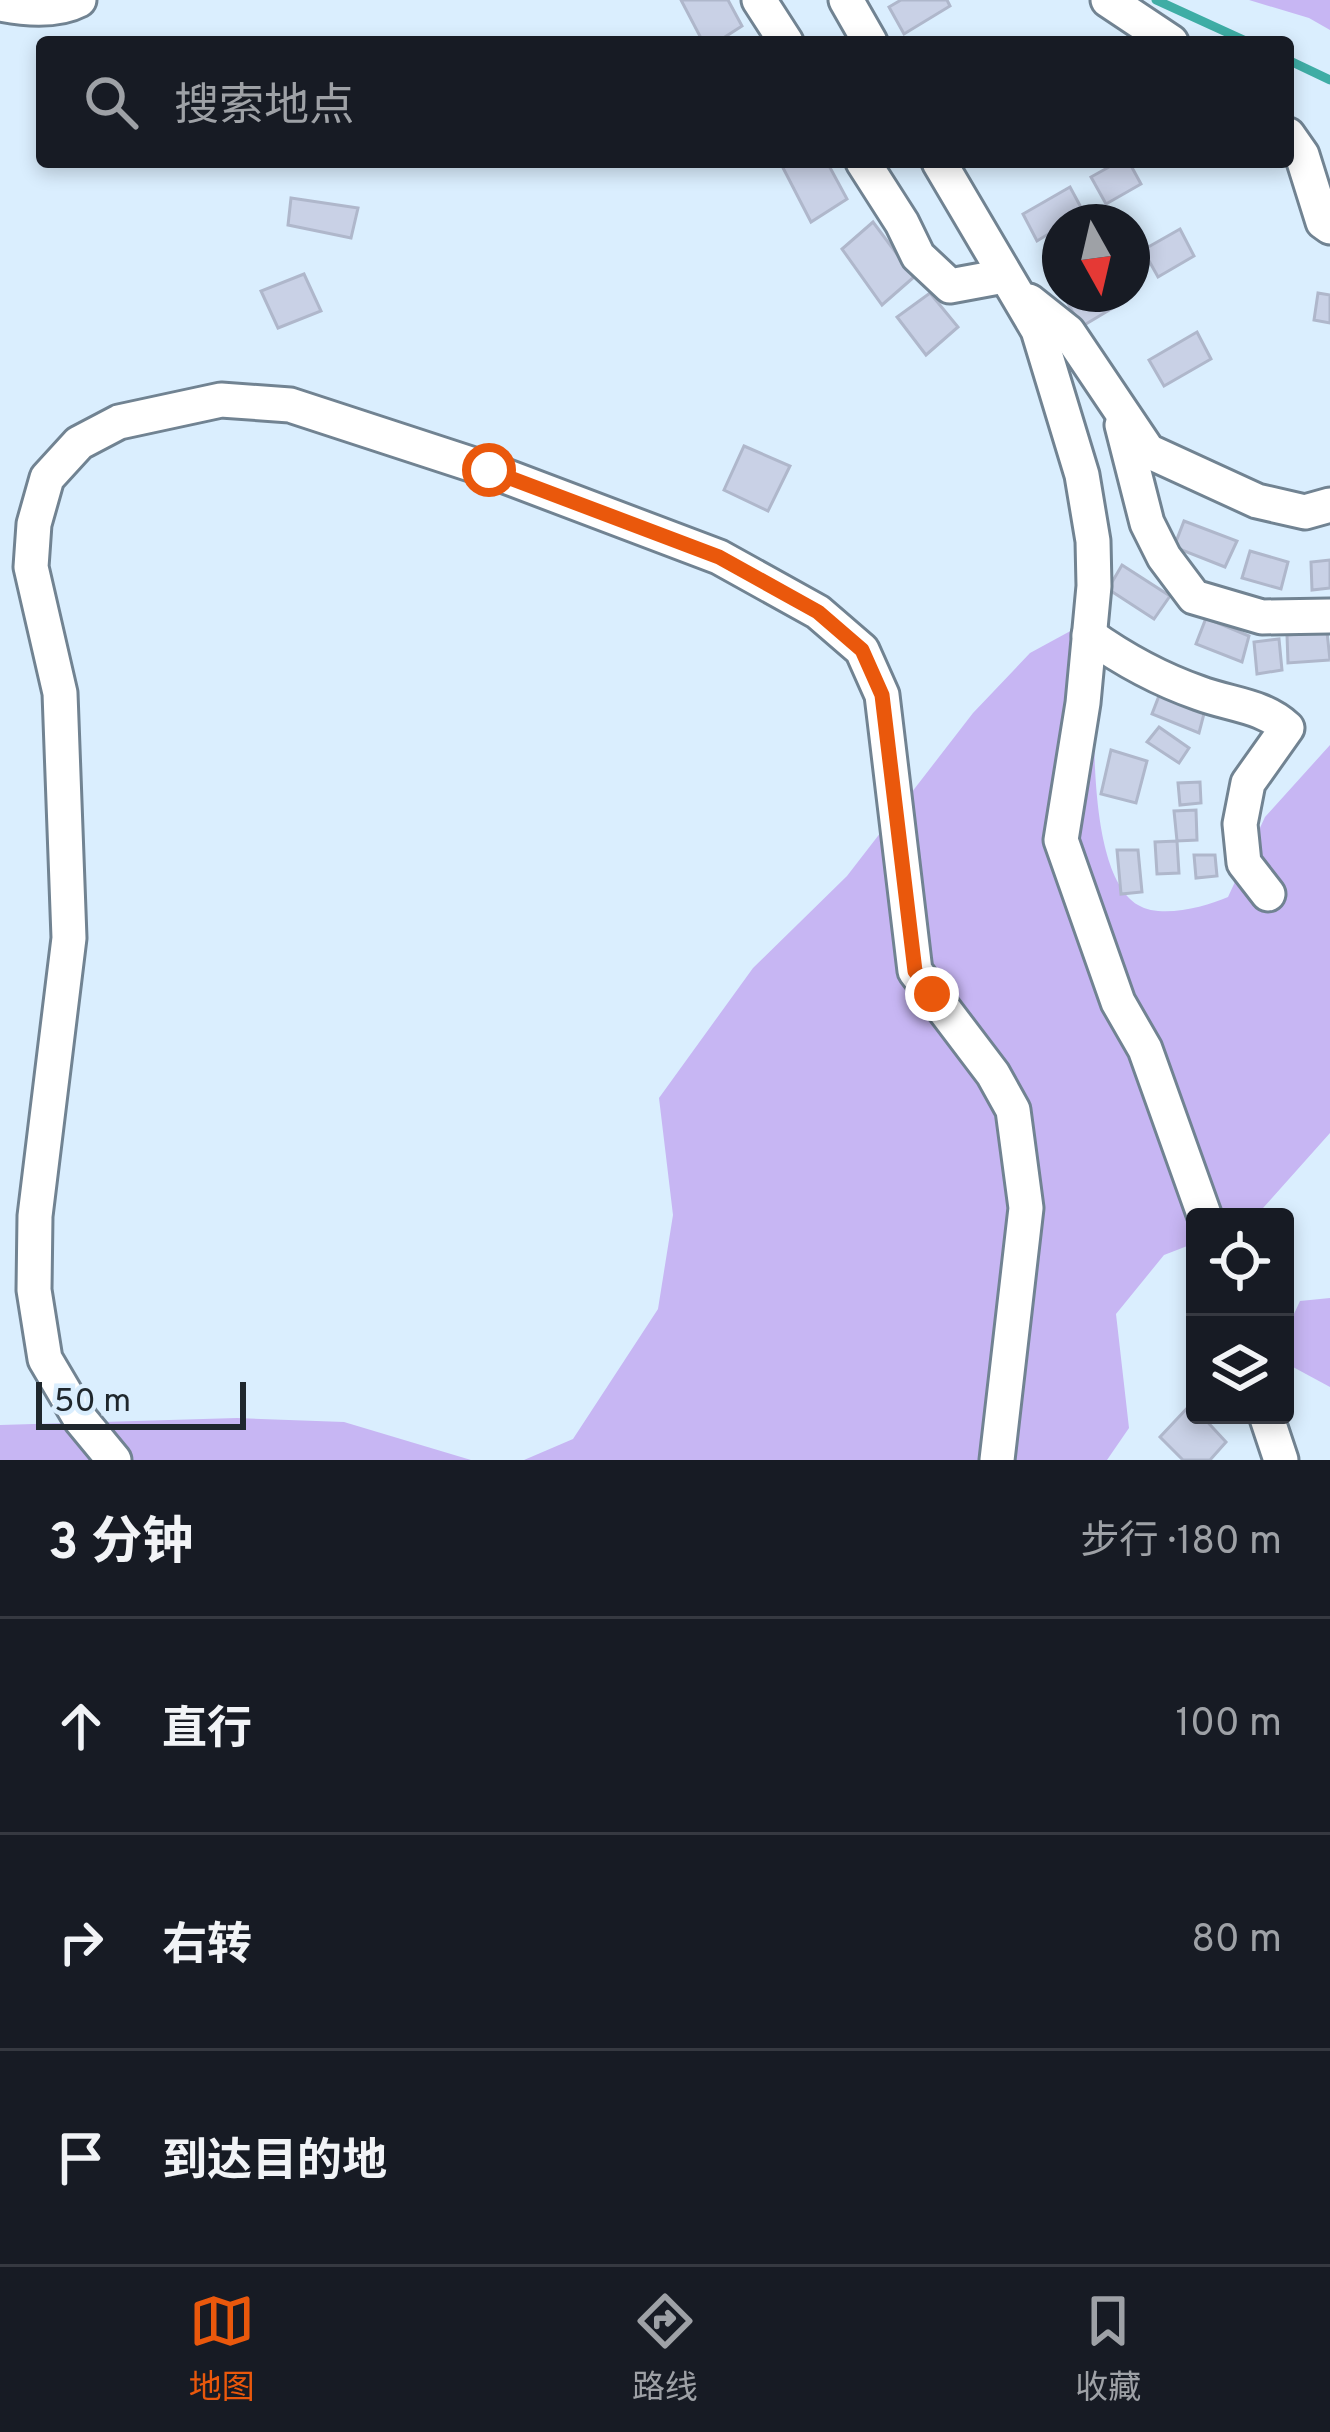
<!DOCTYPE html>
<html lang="zh">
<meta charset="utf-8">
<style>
:root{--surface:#171b24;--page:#242831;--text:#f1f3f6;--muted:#9ea1a6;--line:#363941;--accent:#ea580c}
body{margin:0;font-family:Overpass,"Noto Sans SC",sans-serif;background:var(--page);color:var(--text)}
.controls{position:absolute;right:36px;bottom:36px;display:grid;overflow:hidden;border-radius:12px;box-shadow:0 6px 18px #0003}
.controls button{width:108px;height:108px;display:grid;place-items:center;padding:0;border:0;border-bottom:3px solid var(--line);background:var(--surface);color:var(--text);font:60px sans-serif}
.compass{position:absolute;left:1042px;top:204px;width:108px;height:108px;border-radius:50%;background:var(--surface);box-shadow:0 6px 18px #0003;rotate:172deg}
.scale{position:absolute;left:36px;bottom:30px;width:210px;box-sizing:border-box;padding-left:12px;border:6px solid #1f272d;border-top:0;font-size:33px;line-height:42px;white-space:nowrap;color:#1f272d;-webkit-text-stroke:9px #daeefe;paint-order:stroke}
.stop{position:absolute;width:36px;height:36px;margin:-27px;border:9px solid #ea580c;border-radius:50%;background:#fff}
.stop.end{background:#ea580c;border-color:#fff;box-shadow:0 3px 12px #0008}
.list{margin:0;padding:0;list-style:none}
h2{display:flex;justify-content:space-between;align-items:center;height:156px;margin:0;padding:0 48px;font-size:51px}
h2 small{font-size:39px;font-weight:400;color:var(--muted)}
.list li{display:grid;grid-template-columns:78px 1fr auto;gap:36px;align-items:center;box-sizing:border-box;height:216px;padding:0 48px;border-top:3px solid var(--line)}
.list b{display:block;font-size:45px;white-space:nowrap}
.list em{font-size:39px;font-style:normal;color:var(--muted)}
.icon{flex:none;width:66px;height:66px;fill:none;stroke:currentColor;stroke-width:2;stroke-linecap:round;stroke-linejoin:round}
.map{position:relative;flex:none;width:1330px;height:1460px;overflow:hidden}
.search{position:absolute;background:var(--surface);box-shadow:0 6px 18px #0003;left:36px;right:36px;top:36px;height:132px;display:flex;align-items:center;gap:30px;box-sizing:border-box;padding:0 42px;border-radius:12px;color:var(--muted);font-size:45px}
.sheet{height:804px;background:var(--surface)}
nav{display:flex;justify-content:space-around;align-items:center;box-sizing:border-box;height:168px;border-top:3px solid var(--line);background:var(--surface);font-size:33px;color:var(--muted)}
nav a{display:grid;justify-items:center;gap:6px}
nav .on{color:var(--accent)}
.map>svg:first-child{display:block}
.green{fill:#c7b6f3}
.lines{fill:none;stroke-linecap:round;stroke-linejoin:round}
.stream{stroke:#3fada5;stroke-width:9}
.building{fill:#c9d1e6;stroke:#afb7cb;stroke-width:3}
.minor-casing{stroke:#718392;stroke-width:39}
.minor{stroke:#fff;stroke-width:33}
.route{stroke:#ea580c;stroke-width:15}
</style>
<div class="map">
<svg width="1330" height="1460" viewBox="0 0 1330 1460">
<rect width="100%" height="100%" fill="#daeefe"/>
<!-- green -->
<g class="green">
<path d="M1249 0H1330V30L1309 18Z"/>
<path d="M1098 616C1095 677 1080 870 1138 905 1161 919 1205 907 1228 897L1265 817 1330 745V1133L1255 1217H1195V1243L1164 1255 1116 1314 1129 1428 1107 1460H524L573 1439 658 1309 673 1215 659 1098 753 968 847 876 973 713 1030 653Z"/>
<path d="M1330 1298V1387L1293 1367 1286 1331 1300 1301Z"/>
<path d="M237 1418 344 1422 471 1460H0V1425Z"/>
</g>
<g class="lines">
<!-- stream -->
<g class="stream">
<path d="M1156 0 1248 42"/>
<path d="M1288 60 1330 80"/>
</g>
</g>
<!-- building -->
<g class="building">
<path d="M681 0H728L742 26 717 42H703Z"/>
<path d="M901 0H947L950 6 904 34 889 7Z"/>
<path d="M780 162H827L847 199 811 222Z"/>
<path d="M1118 162H1129L1141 184 1106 204 1091 177Z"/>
<path d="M1070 187 1084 213 1069 222H1060V227L1037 241 1023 214Z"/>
<path d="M291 198 358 208 351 238 288 225Z"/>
<path d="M873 222 914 277 882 305 842 249Z"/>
<path d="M1180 229 1194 256 1158 277 1143 250Z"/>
<path d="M304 274 321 311 278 328 261 291Z"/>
<path d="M930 293 958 327 926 355 897 317Z"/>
<path d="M1318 293 1330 295V323L1314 320Z"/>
<path d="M1076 294H1109L1116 306 1081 327 1066 300Z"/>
<path d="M1197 332 1211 359 1164 386 1149 360Z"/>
<path d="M744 446 790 466 768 511 724 490Z"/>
<path d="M1184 521 1237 541 1225 567 1174 547Z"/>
<path d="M1250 551 1288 562 1281 589 1242 578Z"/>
<path d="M1330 560V588L1312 590 1311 562Z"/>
<path d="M1122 565 1170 596 1154 619 1108 589Z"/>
<path d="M1206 618 1249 636 1242 662 1196 644Z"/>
<path d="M1327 632 1330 660 1288 663 1287 635Z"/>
<path d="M1279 639 1282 670 1257 674 1254 642Z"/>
<path d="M1162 688 1206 706 1199 733 1152 714Z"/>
<path d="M1159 727 1189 748 1179 763 1147 742Z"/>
<path d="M1111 750 1147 761 1136 803 1101 794Z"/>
<path d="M1200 782 1201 803 1180 805 1178 783Z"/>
<path d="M1196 810 1197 840 1177 841 1174 811Z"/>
<path d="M1177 841 1179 873 1157 874 1155 842Z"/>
<path d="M1117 850H1138L1142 892 1121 894Z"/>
<path d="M1194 855H1215L1217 876 1196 878Z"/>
<path d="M1191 1404 1195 1415H1201L1226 1442 1210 1460H1183L1160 1437Z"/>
</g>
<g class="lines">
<!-- minor casing -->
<g class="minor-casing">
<g id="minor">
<path d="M759 0 786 42"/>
<path d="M846 0 870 42"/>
<path d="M1108 0 1171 42"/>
<path d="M0 4C25 9 56 12 79 0"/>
<path d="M1288 135 1302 155 1323 222 1330 227"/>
<path d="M863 162 902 223 918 256 950 286 1004 276"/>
<path d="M939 162 1038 330 1082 475 1093 541 1094 586 1083 703 1061 840 1118 1002 1145 1049 1205 1217"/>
<path d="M1029 301 1068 332 1148 451 1257 501 1305 512 1330 505"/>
<path d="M1122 425 1147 523 1164 557 1194 597 1262 617 1330 616"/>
<path d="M1089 635C1124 660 1159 679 1199 693 1231 705 1262 705 1287 728L1248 783 1240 824 1244 863 1268 894"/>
<path d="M1266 1415 1281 1460"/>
<path d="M114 1460 81 1420 45 1359 34 1290 35 1216 69 938 60 693 31 567 34 524 47 478 79 443 119 422 221 400 290 405 489 470 719 557 818 612 862 650 882 695 915 971 993 1074 1013 1110 1026 1208 997 1460"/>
</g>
</g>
<!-- minor -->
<use href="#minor" class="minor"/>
</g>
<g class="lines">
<!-- route -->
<path class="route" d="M489 470 719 557 818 612 862 650 882 695 915 971 932 994"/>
</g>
</svg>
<div class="controls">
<button><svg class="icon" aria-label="locate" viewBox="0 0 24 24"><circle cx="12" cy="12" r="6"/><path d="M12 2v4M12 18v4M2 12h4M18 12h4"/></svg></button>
<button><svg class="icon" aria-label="layers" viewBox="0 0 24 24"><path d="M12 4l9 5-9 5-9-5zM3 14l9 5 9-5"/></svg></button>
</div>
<svg class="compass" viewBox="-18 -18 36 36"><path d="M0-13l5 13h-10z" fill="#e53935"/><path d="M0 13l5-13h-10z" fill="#9ea1a6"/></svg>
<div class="scale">50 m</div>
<div class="stop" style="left:489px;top:470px"></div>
<div class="stop end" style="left:932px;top:994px"></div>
<div class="search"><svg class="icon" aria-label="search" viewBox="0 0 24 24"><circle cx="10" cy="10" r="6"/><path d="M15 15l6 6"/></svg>搜索地点</div>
</div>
<section class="sheet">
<h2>3 分钟<small>步行 · 180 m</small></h2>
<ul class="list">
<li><svg class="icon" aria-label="ahead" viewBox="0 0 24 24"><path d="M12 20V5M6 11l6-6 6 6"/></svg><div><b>直行</b></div><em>100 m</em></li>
<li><svg class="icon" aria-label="right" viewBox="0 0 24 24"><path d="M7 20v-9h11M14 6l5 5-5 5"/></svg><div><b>右转</b></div><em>80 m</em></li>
<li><svg class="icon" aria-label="arrive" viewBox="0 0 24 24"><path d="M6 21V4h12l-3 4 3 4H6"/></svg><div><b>到达目的地</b></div></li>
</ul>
</section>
<nav>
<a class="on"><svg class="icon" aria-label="map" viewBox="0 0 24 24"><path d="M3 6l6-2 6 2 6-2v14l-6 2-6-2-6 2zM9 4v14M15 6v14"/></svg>地图</a>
<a><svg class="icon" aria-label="directions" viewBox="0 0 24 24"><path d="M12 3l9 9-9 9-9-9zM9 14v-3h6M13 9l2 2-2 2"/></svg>路线</a>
<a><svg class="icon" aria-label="saved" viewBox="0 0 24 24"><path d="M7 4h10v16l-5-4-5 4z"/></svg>收藏</a>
</nav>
